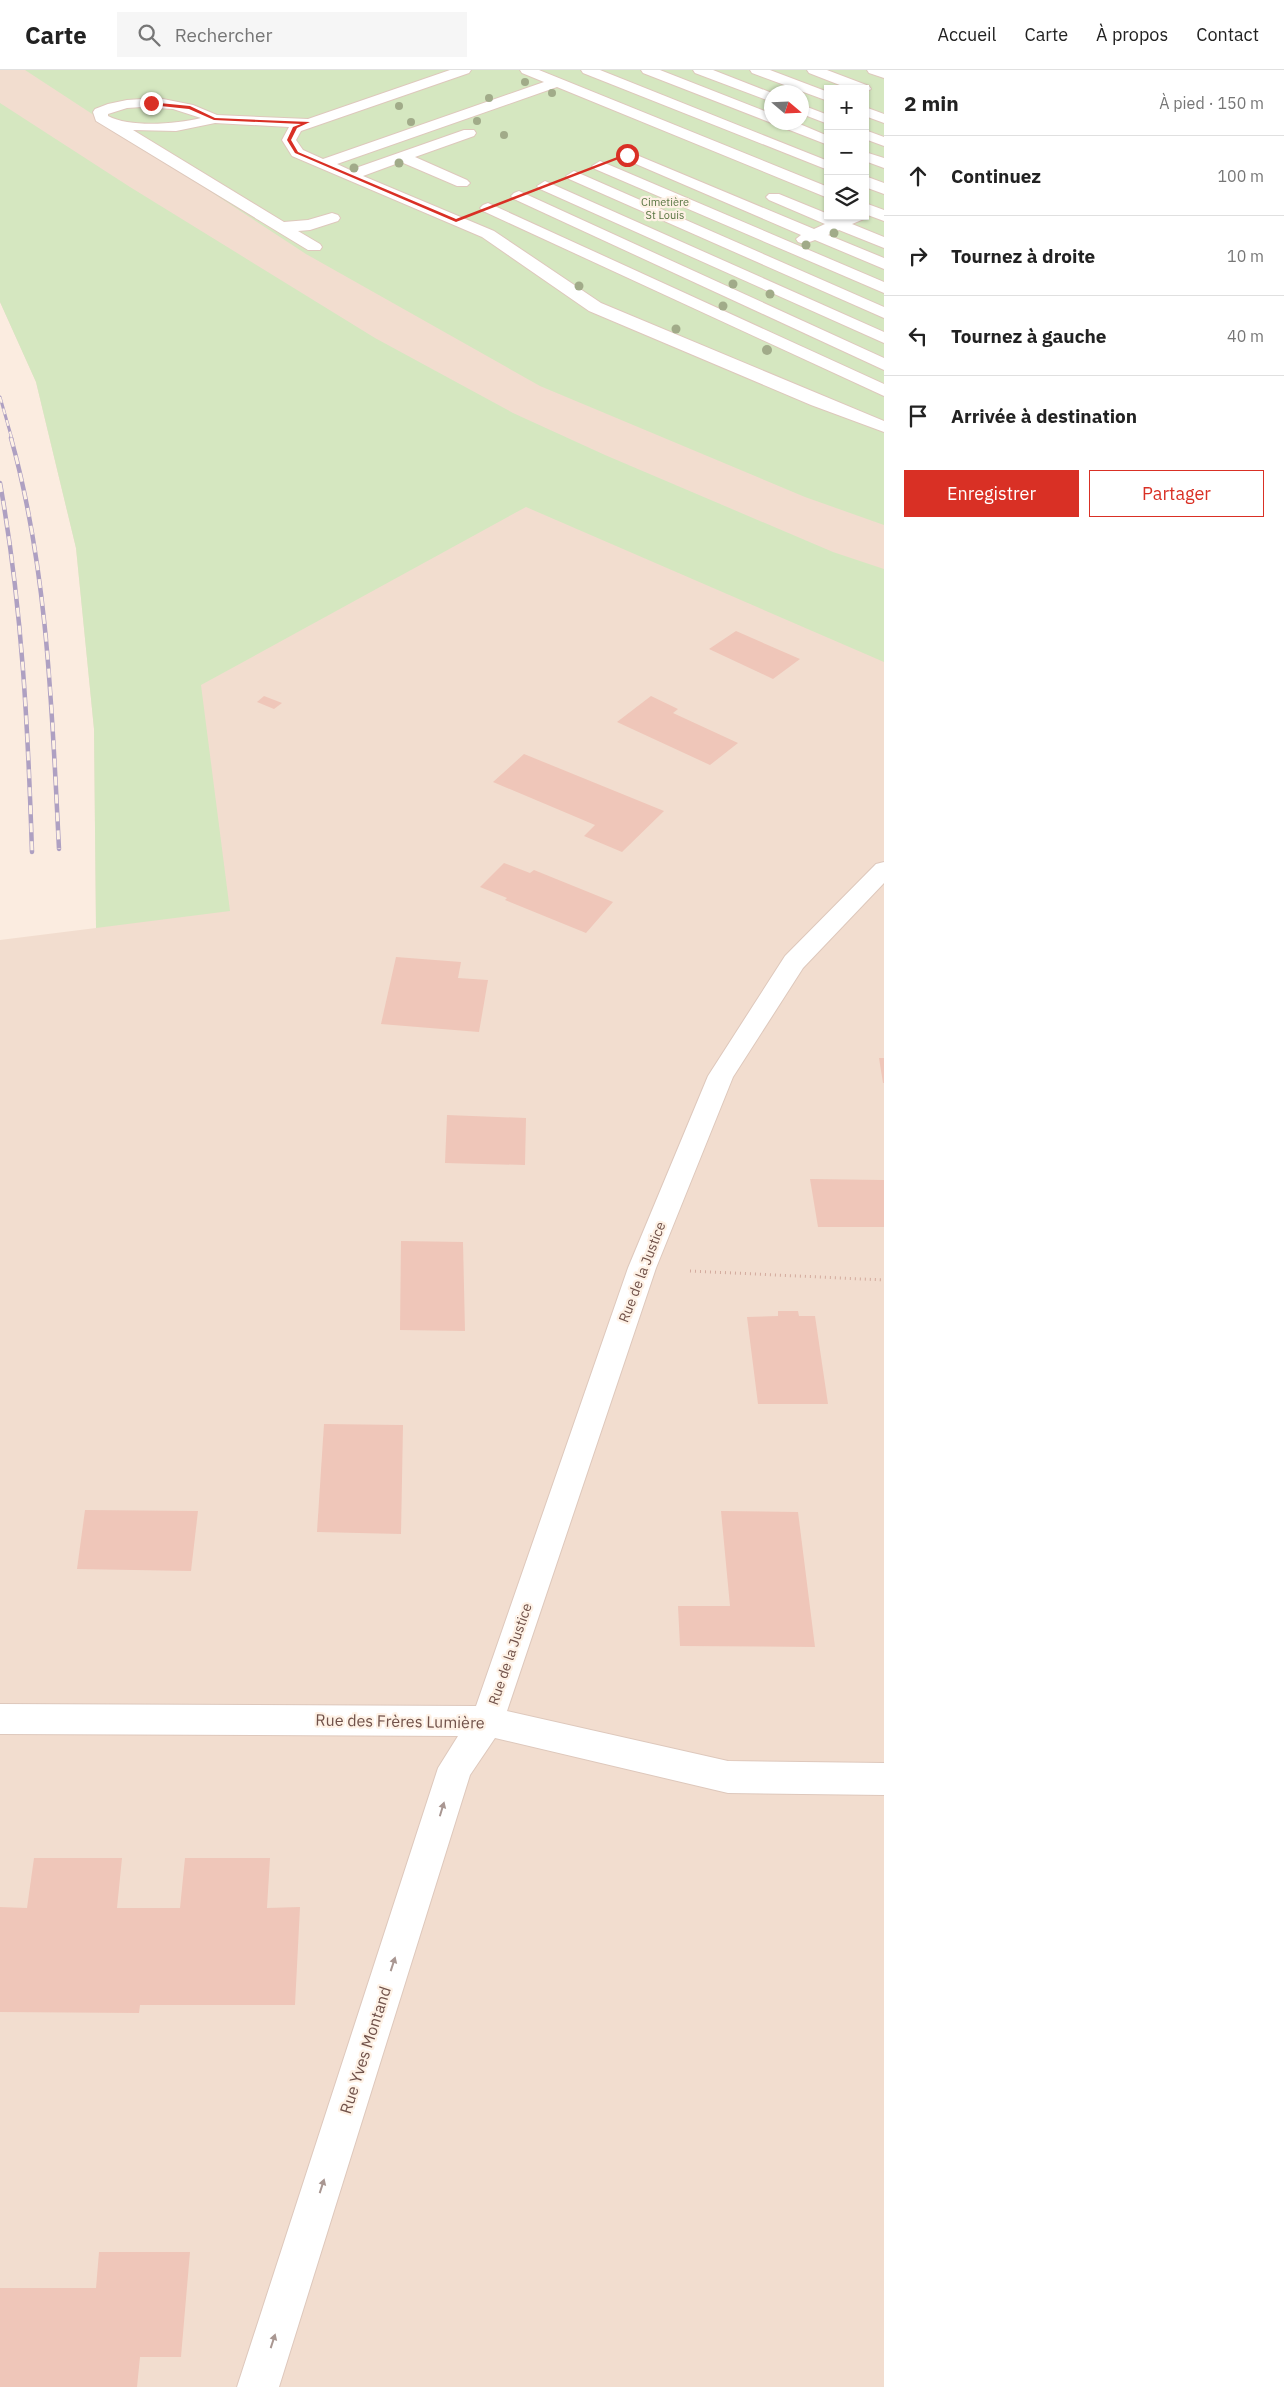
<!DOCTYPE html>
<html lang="fr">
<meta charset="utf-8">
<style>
:root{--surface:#fff;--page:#f6f6f6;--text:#222;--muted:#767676;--line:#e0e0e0;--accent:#d93025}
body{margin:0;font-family:"IBM Plex Sans",sans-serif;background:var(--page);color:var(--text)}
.controls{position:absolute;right:15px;top:15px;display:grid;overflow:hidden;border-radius:0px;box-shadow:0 1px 4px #0004}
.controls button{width:45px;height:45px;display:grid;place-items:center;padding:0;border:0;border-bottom:1px solid var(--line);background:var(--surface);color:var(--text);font:25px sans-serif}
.compass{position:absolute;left:764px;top:15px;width:45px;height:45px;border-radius:50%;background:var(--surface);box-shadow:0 1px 4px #0004;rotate:109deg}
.stop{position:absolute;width:15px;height:15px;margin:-11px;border:4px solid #d93025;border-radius:50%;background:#fff}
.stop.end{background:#d93025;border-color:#fff;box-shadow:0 1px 5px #0008}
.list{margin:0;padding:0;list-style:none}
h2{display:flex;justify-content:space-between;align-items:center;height:65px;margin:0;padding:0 20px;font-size:21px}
h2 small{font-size:16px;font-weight:400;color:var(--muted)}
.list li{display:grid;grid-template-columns:32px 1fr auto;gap:15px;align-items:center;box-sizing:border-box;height:80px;padding:0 20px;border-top:1px solid var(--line)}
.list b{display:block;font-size:19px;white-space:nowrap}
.list em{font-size:16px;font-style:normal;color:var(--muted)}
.actions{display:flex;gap:10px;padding:15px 20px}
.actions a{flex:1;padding:11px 0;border:1px solid var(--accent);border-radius:0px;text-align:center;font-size:18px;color:var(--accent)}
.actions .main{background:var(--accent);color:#fff}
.icon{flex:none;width:28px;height:28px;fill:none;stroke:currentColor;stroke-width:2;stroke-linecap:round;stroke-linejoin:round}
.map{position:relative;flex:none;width:884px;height:2317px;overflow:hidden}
header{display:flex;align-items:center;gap:30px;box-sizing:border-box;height:70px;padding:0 25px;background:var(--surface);border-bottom:1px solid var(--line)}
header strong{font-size:24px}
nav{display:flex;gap:28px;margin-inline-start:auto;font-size:18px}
.search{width:350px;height:45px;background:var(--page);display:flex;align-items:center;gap:12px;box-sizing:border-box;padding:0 18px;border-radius:0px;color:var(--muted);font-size:19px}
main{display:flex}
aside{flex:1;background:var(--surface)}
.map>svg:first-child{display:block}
.residential{fill:#f2ddcf;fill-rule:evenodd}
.green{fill:#d5e7c0;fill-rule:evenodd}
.building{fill:#efc6b9}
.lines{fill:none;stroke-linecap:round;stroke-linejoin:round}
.minor-casing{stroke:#dec8bc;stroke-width:2}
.path{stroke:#d3aa9d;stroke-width:3;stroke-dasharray:1 4;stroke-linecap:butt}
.minor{fill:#fff;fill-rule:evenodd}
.rail-far1-casing{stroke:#aea0c2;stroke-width:3}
.rail-casing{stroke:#aea0c2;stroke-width:4.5}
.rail-far1{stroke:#fef1e5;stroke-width:2;stroke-dasharray:6;stroke-linecap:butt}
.rail{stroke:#fef1e5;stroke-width:3;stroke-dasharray:9;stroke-linecap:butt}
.tree{fill:#a1ab89}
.oneway{fill:#a99792}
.route{fill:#d93025}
.labels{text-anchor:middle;stroke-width:4.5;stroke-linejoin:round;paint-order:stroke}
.far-park-label{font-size:11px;fill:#587542;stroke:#fef1e5}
.street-label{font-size:14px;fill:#705149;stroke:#fef1e5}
.near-street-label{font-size:16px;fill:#705149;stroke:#fef1e5}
</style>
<header>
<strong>Carte</strong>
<div class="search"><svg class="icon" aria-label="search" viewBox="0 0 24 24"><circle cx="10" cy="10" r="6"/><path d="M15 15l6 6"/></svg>Rechercher</div>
<nav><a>Accueil</a><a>Carte</a><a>À propos</a><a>Contact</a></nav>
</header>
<main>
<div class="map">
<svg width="884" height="2317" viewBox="0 0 884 2317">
<rect width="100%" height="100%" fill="#fbece0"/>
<!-- residential -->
<path class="residential" d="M0 0H884V2317H0V870L96 858 94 659 76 478 36 312 0 232ZM828 19H865V146H828ZM772 22H802V52H772Z"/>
<!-- green -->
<g class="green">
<path d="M25 0H884V455L805 427 540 316 306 184ZM828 19H865V146H828ZM772 22H802V52H772Z"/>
<path d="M0 33 130 117 375 268 513 343 605 385 833 482 884 499V592L526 437 201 615 230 841 96 858 94 659 76 478 36 312 0 232Z"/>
</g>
<!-- building -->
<g class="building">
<path d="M736 561 800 589 773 609 709 579Z"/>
<path d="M264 626 282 633 274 639 257 632Z"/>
<path d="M651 626 678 639 673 643 738 673 710 695 617 652Z"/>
<path d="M524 684 664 741 622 782 584 766 595 755 493 712Z"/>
<path d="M504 793 530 803 534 800 613 832 586 863 505 830 507 828 480 817Z"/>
<path d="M396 887 461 892 458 908 488 910 479 962 381 954Z"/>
<path d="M879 988H884V1013H883Z"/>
<path d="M447 1045 526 1048 525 1095 445 1093Z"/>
<path d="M810 1109 884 1110V1157H818Z"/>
<path d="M401 1171 463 1172 465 1261 400 1260Z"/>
<path d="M778 1241H798L799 1246H815L828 1334H758L747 1247 778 1246Z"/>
<path d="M324 1354 403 1355 401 1464 317 1462Z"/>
<path d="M85 1440 198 1441 191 1501 77 1499Z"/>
<path d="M721 1441 798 1442 815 1577 680 1576 678 1536H730Z"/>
<path d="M34 1788H122L117 1838H180L185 1788H270L267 1838 300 1837 295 1935H140L139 1943 0 1942V1837L27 1838Z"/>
<path d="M99 2182H190L181 2287H140L137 2317H0V2218H96Z"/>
</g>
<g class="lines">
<!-- minor casing -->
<g class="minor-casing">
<g id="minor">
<path d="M450 0H471L469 3 301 61 296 70 303 80 323 89 544 12 522 3 520 0H539L828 117V128L557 17 337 94 350 100 464 60H474L476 63 474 66 415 87 467 110 470 113 467 116H457L401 92 363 106 494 161 601 233 884 351V362L811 335 589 241 482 167 292 86 282 70 289 57 215 53 176 61 133 60 284 152 308 150 332 143 338 145 340 148 338 151 310 160 298 161 320 174 322 177 320 180H308L96 51 93 42 95 39 108 34 127 30 158 28 193 35 217 45 308 49ZM142 37 173 39 201 48C177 54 130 58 108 46V44L127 38Z"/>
<path d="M581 0H600L828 91V100L583 3Z"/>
<path d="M641 0H660L772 44V52H795L828 66V75L643 3Z"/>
<path d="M693 0H713L772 23V32L695 3Z"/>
<path d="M750 0H770L828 22V31L752 3Z"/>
<path d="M807 0H827L869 16 871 19 865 23V19H850L809 3Z"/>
<path d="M867 0H884V8L869 3Z"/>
<path d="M802 35 828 45V54L802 44Z"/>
<path d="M865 37 884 44V53L865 46Z"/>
<path d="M865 60 884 67V76L865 69Z"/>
<path d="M627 81 814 159 825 154 769 130 766 127 769 124H779L828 144V146L839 148 865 145 864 149 852 154 884 167V178L839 160 828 165 884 188V199L815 170 804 174 798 172 796 169 801 165 622 88 620 85Z"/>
<path d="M865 82 884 88V98L865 91Z"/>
<path d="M600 91 884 212V223L595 99 592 96Z"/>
<path d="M574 101 884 237V248L569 109 566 106Z"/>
<path d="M865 106 884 113V124L865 117Z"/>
<path d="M545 111 884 262V273L540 119 537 116Z"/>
<path d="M519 121 884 288V300L514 129 511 126 514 123Z"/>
<path d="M488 133 884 314V326L483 141 480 138 483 135Z"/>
<path d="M865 133 884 140V151L865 144Z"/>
<path d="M884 792V813L803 898 733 1007 656 1198 507 1641 728 1691 884 1693V1725L728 1723 495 1668 470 1705 279 2317H237L438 1698 458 1666 0 1664V1634L476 1636 628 1198 708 1006 785 886 876 794Z"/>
</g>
</g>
<!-- path -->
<path class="path" d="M690 1201 884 1210"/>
<!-- minor -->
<use href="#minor" class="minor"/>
<!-- rail-far1 casing -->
<g class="rail-far1-casing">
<path id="rail-far1" d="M0 327 12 369"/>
</g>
<!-- rail casing -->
<g class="rail-casing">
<g id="rail">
<path d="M11 368C48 501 52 642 59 779"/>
<path d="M0 413C22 535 28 658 32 782"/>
</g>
</g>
<!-- rail-far1 -->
<use href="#rail-far1" class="rail-far1"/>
<!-- rail -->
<use href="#rail" class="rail"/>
</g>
<!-- trees -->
<g class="tree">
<circle cx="525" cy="12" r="4"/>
<circle cx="552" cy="23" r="4"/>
<circle cx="489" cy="28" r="4"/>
<circle cx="399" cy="36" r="4"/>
<circle cx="477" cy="51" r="4"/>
<circle cx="411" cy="52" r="4"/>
<circle cx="504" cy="65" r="4"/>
<circle cx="399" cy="93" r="4.5"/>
<circle cx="354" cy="98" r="4.5"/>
<circle cx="834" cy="163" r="4.5"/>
<circle cx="806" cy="175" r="4.5"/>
<circle cx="733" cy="214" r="4.5"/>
<circle cx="579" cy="216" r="4.5"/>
<circle cx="770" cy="224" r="4.5"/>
<circle cx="723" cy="236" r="4.5"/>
<circle cx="676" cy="259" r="4.5"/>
<circle cx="767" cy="280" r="5"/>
</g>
<!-- one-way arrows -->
<defs><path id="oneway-solid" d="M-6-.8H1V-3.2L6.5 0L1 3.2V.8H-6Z" transform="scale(1.25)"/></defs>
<g class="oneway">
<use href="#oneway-solid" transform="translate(442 1739) rotate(-73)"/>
<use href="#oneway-solid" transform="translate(393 1894) rotate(-72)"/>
<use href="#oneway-solid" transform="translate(322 2116) rotate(-72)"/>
<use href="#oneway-solid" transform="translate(273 2271) rotate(-72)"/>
</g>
<!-- route -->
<path class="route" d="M149 32 190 36 215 48 310 52 297 58 291 70 298 82 456 149 625 84 629 85 456 152 295 83 287 70 293 57 301 54 214 50 189 39 151 35Z"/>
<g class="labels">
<!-- far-park labels -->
<g class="far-park-label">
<text x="665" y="136">Cimetière<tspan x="665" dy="13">St Louis</tspan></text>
</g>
<!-- street labels -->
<g class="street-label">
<text transform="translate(642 1202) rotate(-69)" y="5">Rue de la Justice</text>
<text transform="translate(510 1584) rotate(-71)" y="5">Rue de la Justice</text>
</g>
<!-- near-street labels -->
<g class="near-street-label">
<text transform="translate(400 1651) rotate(1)" y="6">Rue des Frères Lumière</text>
<text transform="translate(365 1980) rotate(-72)" y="6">Rue Yves Montand</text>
</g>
</g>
</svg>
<div class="controls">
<button>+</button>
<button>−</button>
<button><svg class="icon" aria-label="layers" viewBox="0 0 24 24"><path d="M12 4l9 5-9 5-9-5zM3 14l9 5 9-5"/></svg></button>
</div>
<svg class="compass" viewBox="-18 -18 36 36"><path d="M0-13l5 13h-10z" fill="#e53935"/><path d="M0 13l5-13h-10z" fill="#767676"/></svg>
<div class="stop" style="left:627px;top:85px"></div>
<div class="stop end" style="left:151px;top:33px"></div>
</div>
<aside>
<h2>2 min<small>À pied · 150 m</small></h2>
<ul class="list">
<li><svg class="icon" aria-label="ahead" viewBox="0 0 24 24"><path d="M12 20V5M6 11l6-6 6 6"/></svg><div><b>Continuez</b></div><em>100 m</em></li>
<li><svg class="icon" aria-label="right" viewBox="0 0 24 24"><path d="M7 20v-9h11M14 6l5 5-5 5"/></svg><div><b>Tournez à droite</b></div><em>10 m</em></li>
<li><svg class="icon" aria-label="left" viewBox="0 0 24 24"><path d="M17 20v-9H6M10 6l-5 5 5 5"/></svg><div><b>Tournez à gauche</b></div><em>40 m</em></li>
<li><svg class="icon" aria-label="arrive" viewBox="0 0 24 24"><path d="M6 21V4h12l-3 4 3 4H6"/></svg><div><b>Arrivée à destination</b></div></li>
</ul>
<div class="actions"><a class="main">Enregistrer</a><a>Partager</a></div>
</aside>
</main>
